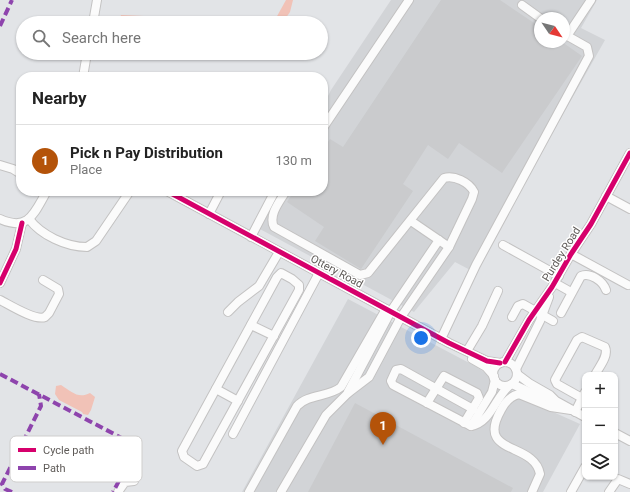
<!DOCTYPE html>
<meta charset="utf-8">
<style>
:root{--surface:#fff;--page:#f6f6f6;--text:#222;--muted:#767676;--line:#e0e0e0;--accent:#b45309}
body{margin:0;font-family:Roboto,sans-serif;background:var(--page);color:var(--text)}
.controls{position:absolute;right:12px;bottom:12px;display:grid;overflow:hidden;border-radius:8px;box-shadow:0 1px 3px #0004}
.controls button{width:36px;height:36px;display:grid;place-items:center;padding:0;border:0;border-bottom:1px solid var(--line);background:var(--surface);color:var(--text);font:20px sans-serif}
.compass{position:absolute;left:534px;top:12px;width:36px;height:36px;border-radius:50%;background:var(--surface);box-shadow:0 1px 3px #0004;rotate:125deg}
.you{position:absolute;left:421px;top:338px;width:14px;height:14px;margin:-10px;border:3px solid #fff;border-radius:50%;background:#1a73e8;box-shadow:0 0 0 6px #1a73e833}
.badge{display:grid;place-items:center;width:26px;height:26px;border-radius:50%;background:var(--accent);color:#fff;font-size:13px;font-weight:700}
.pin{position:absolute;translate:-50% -33px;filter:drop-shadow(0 1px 2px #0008)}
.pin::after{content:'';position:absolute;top:21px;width:14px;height:12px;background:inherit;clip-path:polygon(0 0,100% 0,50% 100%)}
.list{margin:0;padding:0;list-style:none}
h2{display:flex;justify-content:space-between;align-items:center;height:52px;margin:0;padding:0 16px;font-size:17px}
h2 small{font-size:13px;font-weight:400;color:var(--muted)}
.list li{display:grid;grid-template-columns:26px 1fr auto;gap:12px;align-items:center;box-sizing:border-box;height:72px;padding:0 16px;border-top:1px solid var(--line)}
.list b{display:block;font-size:15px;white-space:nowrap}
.list p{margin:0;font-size:13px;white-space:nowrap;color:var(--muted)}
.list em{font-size:13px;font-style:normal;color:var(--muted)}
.icon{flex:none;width:22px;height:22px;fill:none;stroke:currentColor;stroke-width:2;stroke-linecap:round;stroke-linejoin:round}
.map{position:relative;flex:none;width:630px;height:492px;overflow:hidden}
.search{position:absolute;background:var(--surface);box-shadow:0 1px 3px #0004;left:16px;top:16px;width:312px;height:44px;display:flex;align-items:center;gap:10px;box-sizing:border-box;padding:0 14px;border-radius:22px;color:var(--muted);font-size:15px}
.panel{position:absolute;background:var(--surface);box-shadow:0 1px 3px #0004;left:16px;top:72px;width:312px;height:124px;border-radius:16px}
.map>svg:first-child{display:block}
.industrial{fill:#d2d4d7;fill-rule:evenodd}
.water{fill:#f1c2b7}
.building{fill:#cacbcd}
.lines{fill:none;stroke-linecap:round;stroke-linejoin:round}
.minor-casing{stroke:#c3c2c2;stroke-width:10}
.minor{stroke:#fbfbfb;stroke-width:8}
.quiet{stroke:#8e44ad;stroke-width:4;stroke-dasharray:8 4;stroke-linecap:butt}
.cycleway-casing{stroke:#fff;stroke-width:8}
.cycleway{stroke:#d6006c;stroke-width:5}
.labels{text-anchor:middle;stroke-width:3;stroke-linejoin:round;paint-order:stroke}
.street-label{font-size:11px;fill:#5f5b58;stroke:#fff}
.key{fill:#fff;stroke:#cfcecd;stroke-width:1}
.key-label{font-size:11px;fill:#5f5b58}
</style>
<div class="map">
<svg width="630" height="492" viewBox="0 0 630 492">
<rect width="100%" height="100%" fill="#e2e4e7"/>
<!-- industrial -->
<g class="industrial">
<path d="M391 0H597L581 28 605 40 474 272 455 262 414 312 258 228 278 191H323V106L331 90ZM540 18H564V42H540Z"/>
<path d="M348 299 475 366 524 399 580 424 543 492H242Z"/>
</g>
<!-- water -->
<g class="water">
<path d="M286 0H293L290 12 283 22H278L276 18Z"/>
<path d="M121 15 144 16 147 17 144 23H118Z"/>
<path d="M61 385C72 392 78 399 90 393L95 397 91 410 88 415 83 414 82 412 59 400 55 394 56 386Z"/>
</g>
<!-- building -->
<g class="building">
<path d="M441 0H500L540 27V42H562L582 56 502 173 459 143 448 159 428 145 403 184 413 191 361 269 315 241 324 227 287 202 294 191H323V149L330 139 343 147Z"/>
<path d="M355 403 513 488 511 492H308Z"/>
</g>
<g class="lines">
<!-- minor casing -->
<g class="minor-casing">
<g id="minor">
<path d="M522 5 540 18"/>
<path d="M93 23 97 0"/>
<path d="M567 36 591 0"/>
<path d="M83 77 87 53"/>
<path d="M323 128 409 0"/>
<path d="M0 165 13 169 21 174"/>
<path d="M167 191 449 343 487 361 500 363"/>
<path d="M286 191C280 201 268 215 274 227L360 275 368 273 444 178C454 175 469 182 474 192L472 199 449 247 401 317 369 377 348 393"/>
<path d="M606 196 630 209"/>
<path d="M209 214 221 191"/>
<path d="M0 219C29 232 34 213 47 191"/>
<path d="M29 219C41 235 66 247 87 247L96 241 130 191"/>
<path d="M411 221 449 247"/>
<path d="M251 237 275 191"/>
<path d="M503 245 559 276"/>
<path d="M571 254 628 285"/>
<path d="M281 273 292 279 299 285V290L203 464 197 466 184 457 182 451 277 277Z"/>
<path d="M0 283 16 249 22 223"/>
<path d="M555 283 571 292"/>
<path d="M0 300C10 305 35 321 45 317L49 313 59 294 58 289 43 280"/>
<path d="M228 312 238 302 259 286 279 252"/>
<path d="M561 313 581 276C590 272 603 281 606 290"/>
<path d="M512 317 518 306 523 304 553 321"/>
<path d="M251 325 274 336"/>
<path d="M441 339 476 265 589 56 587 47 564 34"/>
<path d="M467 351 482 326 498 291"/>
<path d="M472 359 486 367 494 376"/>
<path d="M505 362 529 320 552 287 571 254 591 224 630 153"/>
<circle cx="505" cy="374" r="12"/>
<path d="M516 369 540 321 549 297"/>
<path d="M517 374 529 383 550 395 556 401 585 417"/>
<path d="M512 384 547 400 555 401"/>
<path d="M216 389 238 401"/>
<path d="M348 392 391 311 439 240"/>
<path d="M582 398 557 384 555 380 577 340 582 337 605 347C609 356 599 367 595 375"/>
<path d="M427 403 444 376 477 393 479 398 464 423"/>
<path d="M473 409 401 369 396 370 391 381 393 385 471 426C491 422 495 398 509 386"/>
<path d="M575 412 585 392"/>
<path d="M471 426 492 392 495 380"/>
<path d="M615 433 630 441"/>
<path d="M233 434 319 273"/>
<path d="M118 492 125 482 134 481"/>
<path d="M249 492 297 406C308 394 329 397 341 387L386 309"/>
<path d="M281 492 326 415 351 390"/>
<path d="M532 492 540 474C534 441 475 456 501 410 505 402 510 396 519 394L551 407 571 410"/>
<path d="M571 492 585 467"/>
<path d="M609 492 618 479 630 484"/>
</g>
</g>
<!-- minor -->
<use href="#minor" class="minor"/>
<!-- quiet -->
<g class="quiet">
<path d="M0 26 12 0"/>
<path d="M0 374 135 445 134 453 113 492"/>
<path d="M12 492 5 489 2 484 41 406 39 394"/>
</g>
<!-- cycleway casing -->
<g class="cycleway-casing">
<g id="cycleway">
<path d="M167 191 449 343 487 361 500 363"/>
<path d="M0 283 16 249 22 223"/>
<path d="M505 362 529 320 552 287 571 254 591 224 630 153"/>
</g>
</g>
<!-- cycleway -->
<use href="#cycleway" class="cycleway"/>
</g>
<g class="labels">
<!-- street labels -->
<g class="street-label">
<text transform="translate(561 254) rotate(-58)" y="4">Purdey Road</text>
<text transform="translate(337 271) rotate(28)" y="4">Ottery Road</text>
</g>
</g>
<!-- legend -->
<rect x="10" y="436" width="132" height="46" rx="6" class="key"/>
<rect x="18" y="448" width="18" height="4" fill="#d6006c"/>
<rect x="18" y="466" width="18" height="4" fill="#8e44ad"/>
<g class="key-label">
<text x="43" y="454">Cycle path</text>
<text x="43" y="472">Path</text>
</g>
</svg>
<div class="controls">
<button>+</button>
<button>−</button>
<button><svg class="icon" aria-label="layers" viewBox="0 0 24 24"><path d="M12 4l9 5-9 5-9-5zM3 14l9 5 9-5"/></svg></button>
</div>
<svg class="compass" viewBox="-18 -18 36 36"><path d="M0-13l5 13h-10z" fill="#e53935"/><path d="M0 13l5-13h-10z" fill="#767676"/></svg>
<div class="you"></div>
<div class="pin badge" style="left:383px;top:445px">1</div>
<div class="search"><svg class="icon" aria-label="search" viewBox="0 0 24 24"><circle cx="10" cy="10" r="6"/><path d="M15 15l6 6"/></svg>Search here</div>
<section class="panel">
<h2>Nearby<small></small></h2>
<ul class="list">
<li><span class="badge">1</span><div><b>Pick n Pay Distribution</b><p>Place</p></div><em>130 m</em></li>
</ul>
</section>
</div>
